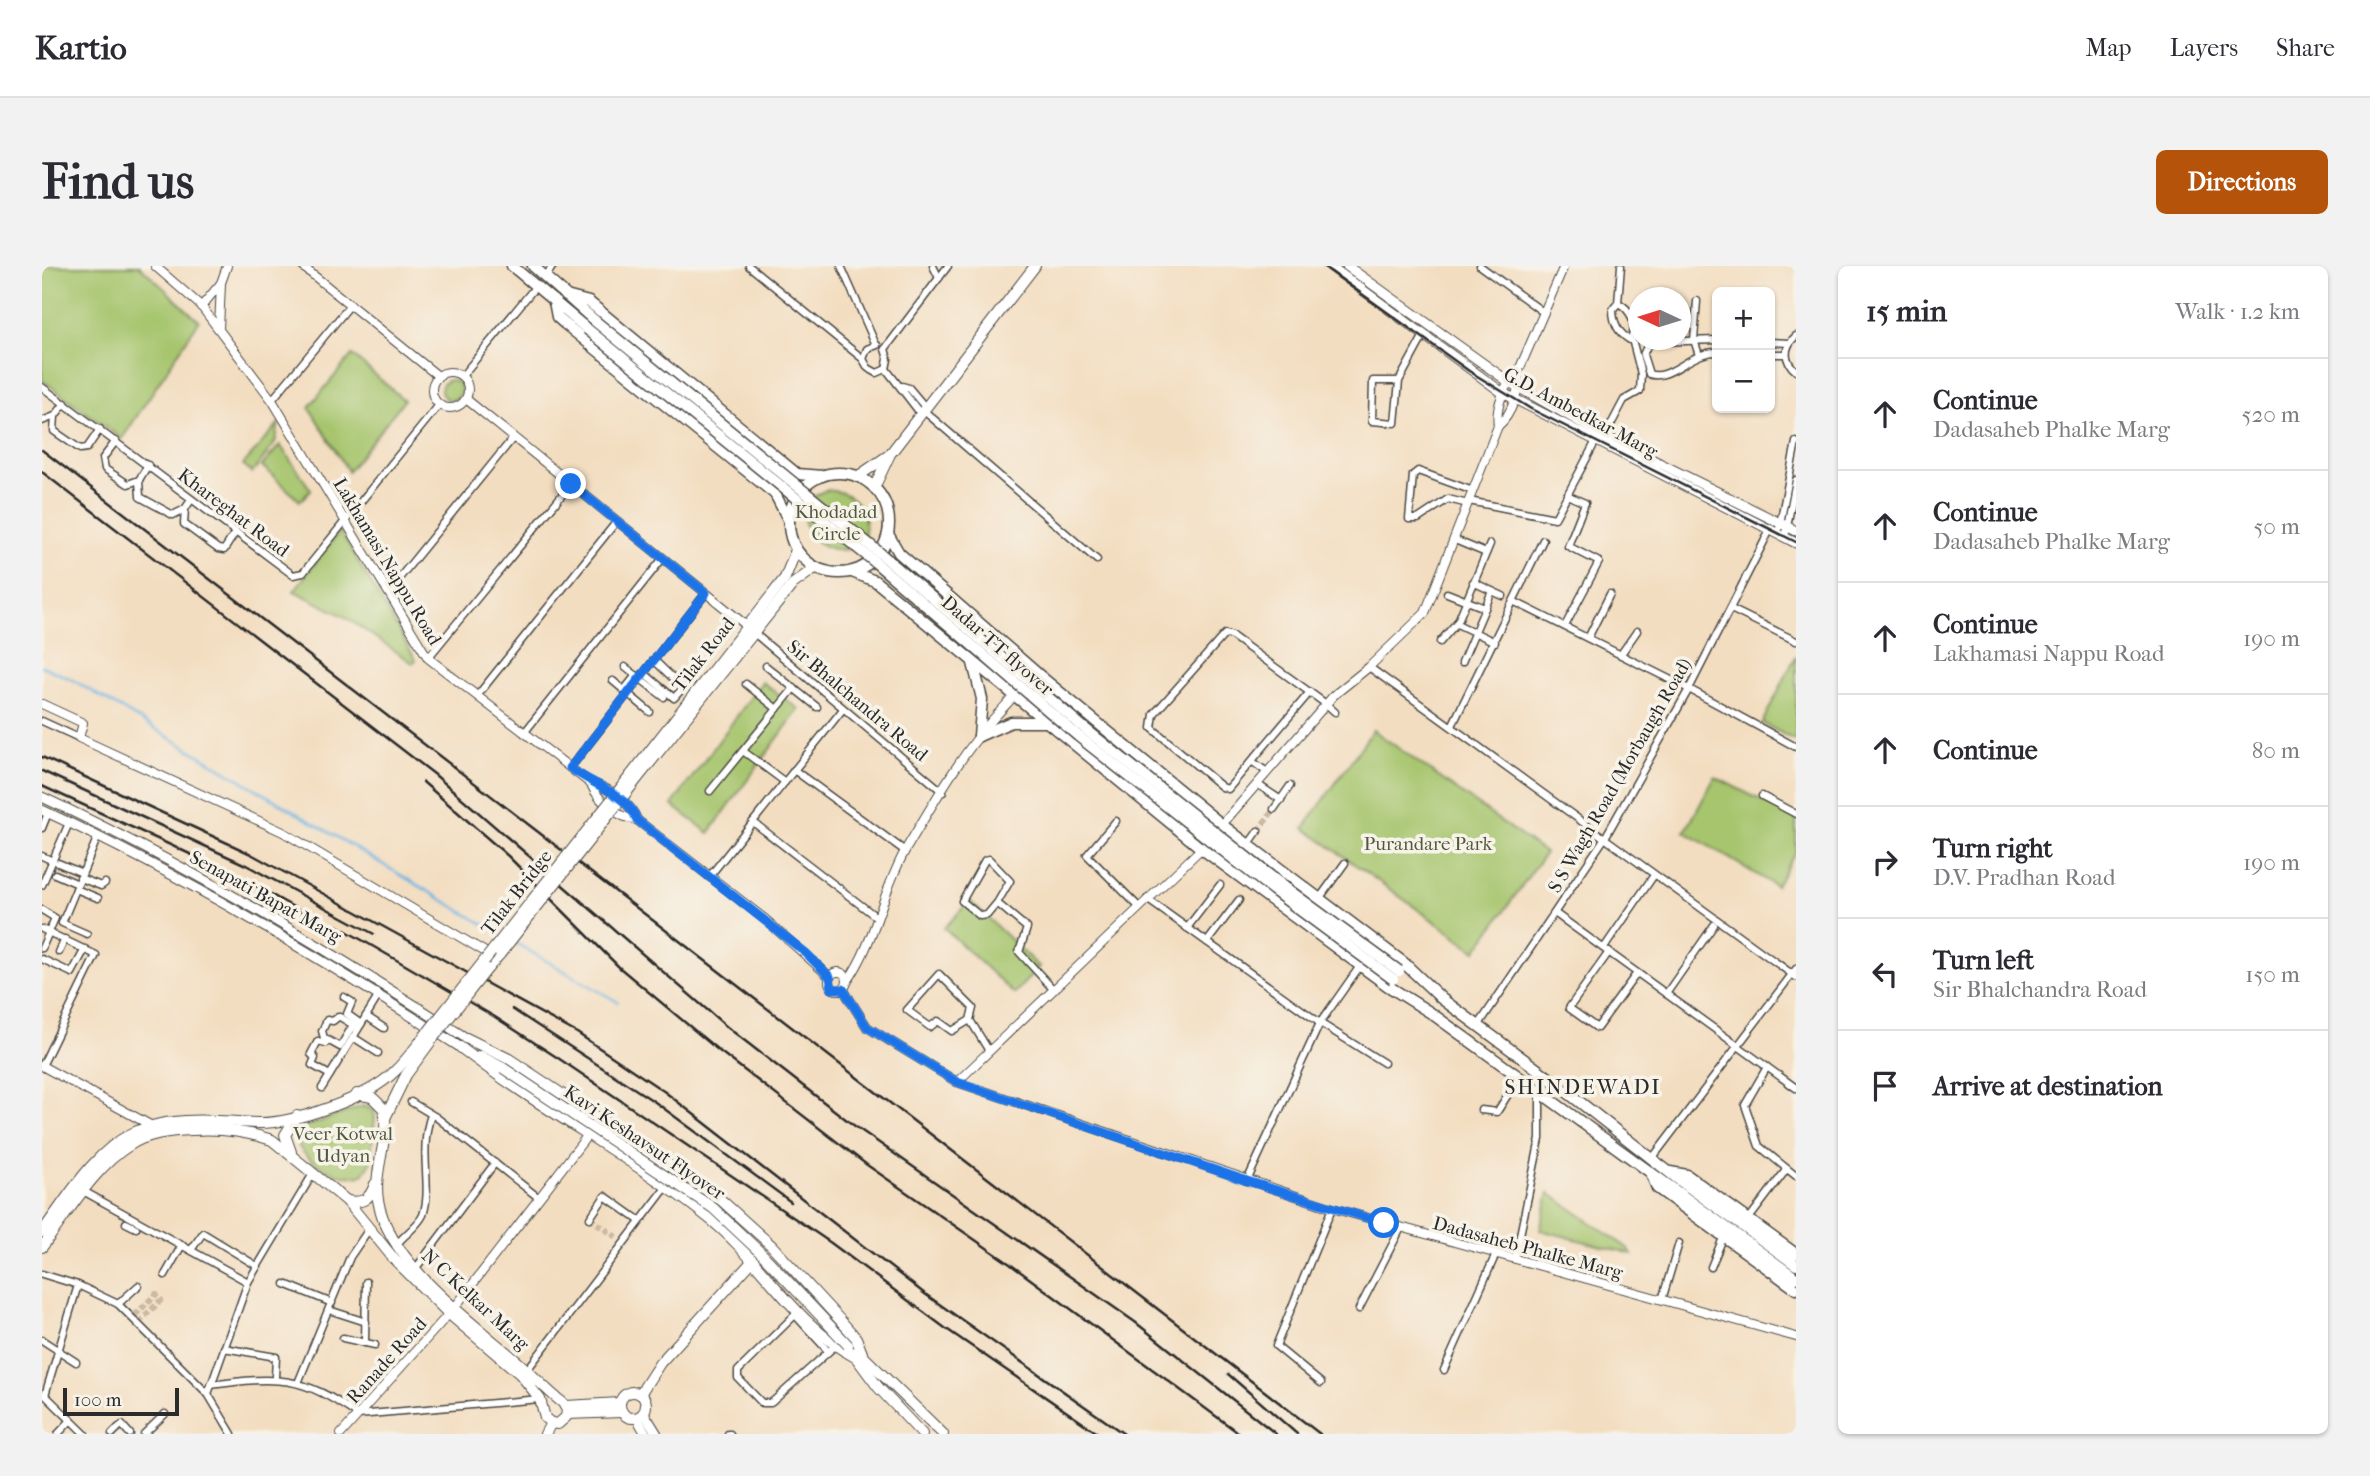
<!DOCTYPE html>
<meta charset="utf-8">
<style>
:root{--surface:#fff;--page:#f2f2f3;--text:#2b2b33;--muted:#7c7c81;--line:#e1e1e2;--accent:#b45309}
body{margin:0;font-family:"IM FELL French Canon",serif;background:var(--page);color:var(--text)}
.controls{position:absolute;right:21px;top:21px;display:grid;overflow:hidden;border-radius:10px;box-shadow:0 2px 5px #0004}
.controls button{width:63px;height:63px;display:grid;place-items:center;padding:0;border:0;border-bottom:2px solid var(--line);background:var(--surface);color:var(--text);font:35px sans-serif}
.compass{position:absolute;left:1586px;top:21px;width:63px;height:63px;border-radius:50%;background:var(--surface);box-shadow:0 2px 5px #0004;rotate:274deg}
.scale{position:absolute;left:21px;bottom:18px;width:116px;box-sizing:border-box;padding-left:7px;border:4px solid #2b2b2b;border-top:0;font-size:19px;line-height:24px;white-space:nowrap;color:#2b2b2b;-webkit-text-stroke:5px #f7f3e8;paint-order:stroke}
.stop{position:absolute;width:21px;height:21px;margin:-16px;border:5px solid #1a73e8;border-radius:50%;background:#fff}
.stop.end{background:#1a73e8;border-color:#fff;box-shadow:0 2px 7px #0008}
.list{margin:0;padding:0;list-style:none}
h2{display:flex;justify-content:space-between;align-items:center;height:91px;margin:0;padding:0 28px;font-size:30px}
h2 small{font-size:23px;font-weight:400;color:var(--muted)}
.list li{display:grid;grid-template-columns:46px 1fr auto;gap:21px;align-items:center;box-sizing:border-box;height:112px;padding:0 28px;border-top:2px solid var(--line)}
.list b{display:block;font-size:26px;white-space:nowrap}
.list p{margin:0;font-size:23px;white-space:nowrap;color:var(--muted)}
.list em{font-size:23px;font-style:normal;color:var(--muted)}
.icon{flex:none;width:38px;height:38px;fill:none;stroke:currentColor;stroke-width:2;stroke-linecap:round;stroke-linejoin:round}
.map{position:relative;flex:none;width:1754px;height:1168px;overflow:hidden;border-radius:10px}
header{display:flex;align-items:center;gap:42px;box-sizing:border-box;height:98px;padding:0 35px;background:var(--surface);border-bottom:2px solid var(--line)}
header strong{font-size:33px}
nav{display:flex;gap:38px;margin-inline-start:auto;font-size:24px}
.intro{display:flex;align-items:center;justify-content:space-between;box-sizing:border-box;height:168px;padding:0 42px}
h1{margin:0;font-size:49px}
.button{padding:18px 32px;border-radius:10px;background:var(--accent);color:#fff;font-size:24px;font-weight:700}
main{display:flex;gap:42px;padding:0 42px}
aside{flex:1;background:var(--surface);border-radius:10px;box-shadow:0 2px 5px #0004}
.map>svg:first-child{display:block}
.green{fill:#a6c56d;stroke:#68784c;stroke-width:2}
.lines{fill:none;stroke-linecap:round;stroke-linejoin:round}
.stream{stroke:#68b2e1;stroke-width:2.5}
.minor-tunnel{stroke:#cbb9a2;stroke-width:6;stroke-dasharray:6 3;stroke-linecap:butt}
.minor-casing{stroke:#494641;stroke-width:9}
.tertiary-casing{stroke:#494641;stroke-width:10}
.secondary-casing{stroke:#494641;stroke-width:11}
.primary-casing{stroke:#494641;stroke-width:12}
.trunk-casing{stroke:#494641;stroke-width:13}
.minor{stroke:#fff;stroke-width:6}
.tertiary{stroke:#fff;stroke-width:8}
.secondary{stroke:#fff;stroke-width:9}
.primary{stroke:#fff;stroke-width:10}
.trunk{stroke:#fff;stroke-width:10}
.rail{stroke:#2b2b2b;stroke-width:2.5}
.primary-bridge-casing{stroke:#494641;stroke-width:12;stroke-linecap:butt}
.trunk-bridge-casing{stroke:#494641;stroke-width:13;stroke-linecap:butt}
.primary-bridge{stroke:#fff;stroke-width:10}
.trunk-bridge{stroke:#fff;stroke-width:10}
.route{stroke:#1a73e8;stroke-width:9}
.labels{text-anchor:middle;stroke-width:7;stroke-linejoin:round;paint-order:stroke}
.street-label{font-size:19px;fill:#2b2b2b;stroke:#f7f3e8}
.park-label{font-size:19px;fill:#50593f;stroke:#f7f3e8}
.neighbourhood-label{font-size:21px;letter-spacing:2px;fill:#2b2b2b;stroke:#f7f3e8}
</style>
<header>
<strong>Kartio</strong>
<nav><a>Map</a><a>Layers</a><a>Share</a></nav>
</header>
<div class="intro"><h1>Find us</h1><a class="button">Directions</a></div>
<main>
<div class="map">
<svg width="1754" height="1168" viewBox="0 0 1754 1168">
<rect width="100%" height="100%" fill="#f7f3e8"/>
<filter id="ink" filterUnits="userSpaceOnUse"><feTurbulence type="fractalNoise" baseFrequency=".0143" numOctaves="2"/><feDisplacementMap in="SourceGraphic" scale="14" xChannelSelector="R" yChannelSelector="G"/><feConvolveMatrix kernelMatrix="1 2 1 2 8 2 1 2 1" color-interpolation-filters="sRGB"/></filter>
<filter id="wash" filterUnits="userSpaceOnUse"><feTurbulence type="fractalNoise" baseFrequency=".00686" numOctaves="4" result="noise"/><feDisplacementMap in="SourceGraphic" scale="28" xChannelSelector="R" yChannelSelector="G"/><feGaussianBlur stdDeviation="1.57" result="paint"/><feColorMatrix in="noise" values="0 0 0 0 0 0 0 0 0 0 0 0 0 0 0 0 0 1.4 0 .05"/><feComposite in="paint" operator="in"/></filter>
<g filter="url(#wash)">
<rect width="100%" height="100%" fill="#f3ddc0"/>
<!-- green -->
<g class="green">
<path d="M0 0H98L157 55 80 173 0 114Z"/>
<path d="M310 89 362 134 306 205 267 141Z"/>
<circle cx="409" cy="124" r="10"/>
<path d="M237 157 233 177 210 207 201 199Z"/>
<path d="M238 179 269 224 258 235 220 200Z"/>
<path d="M784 224C812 225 828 244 822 272L811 282C772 294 739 242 784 224Z"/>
<path d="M298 265 374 394 371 397 300 349 252 325Z"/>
<path d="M1754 390V475L1720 457Z"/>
<path d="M720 416 757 443 667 567 630 539Z"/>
<path d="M1331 464 1503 587 1434 685 1262 562Z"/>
<path d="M1673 511 1754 552V585L1734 620 1643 566Z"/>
<path d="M928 635 997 701 972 728 902 662Z"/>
<path d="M321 840 332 845 333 852 328 898 321 908C301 918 252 892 254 868L258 863Z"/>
<path d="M1507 927 1587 983 1590 988 1498 964Z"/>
</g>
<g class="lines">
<!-- stream -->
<g class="stream">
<path d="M0 400 29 413 458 668"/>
<path d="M470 675 576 736"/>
</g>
</g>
</g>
<g filter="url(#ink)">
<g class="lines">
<!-- minor-tunnel -->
<g class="minor-tunnel">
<path d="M1216 565 1232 543"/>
<path d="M548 952 574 971"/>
<path d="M93 1049 114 1028 119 1034 99 1054"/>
</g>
<!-- minor casing -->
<g class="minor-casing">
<g id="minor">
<path d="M707 0 821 93 826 102 835 107 844 103"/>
<path d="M799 0 834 79"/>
<path d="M891 0 897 12"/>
<path d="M1438 0 1501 46"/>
<path d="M503 11 511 0"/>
<path d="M1655 35 1652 74 1657 89"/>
<path d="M1576 37C1590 43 1596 62 1588 74 1576 67 1571 57 1571 43Z"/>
<path d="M1576 37 1579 0"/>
<path d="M1754 70C1741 81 1742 95 1754 105"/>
<path d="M1675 74 1613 76 1606 78 1601 89 1607 108C1628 116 1649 85 1675 86"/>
<path d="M1728 76 1747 77"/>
<path d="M843 83 906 0"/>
<path d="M843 83 846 93 844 103"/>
<path d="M1728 88H1744"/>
<path d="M821 93 825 83 835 79"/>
<path d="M844 103 878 147"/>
<path d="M420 110 494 20"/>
<path d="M1357 115H1331L1330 155 1353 157 1357 115 1382 69"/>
<path d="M860 120 867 122 883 141"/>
<path d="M0 121 251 309 261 307 397 139"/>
<path d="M230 134 309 38"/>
<path d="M881 144 1055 294"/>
<path d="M13 150 12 165 38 183 45 182 58 163"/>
<path d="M0 155 13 150 23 137"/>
<path d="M1563 170 1582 134 1598 125 1599 108 1590 73"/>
<path d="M74 175 61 192 63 203 86 218 97 214 106 199"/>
<path d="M97 214 98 231 131 249 143 243 149 234"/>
<path d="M1427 235 1513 252 1555 173"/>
<path d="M1426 238 1406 233 1376 253H1367L1371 209 1376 205 1431 225"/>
<path d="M143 243 142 258 176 283 182 284 193 267"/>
<path d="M1736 268 1754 176"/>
<path d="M1743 271 1754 214"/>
<path d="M1413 274 1444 287"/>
<path d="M1450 325 1461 330"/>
<path d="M346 326 471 172"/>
<path d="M1405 327 1443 342 1450 325 1431 316"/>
<path d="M1473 336 1647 423 1754 481"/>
<path d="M1689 343 1754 375"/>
<path d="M1415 358 1453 376"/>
<path d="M1523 360 1557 296 1526 280 1543 237 1525 229"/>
<path d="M712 367 901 526"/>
<path d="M1546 372 1568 328"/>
<path d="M1398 376 1416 355 1448 278"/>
<path d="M1579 388 1595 365"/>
<path d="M386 392 529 218"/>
<path d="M1420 396 1443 342"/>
<path d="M724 400 775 441"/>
<path d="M583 401 622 431"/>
<path d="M1327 401 1754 711"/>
<path d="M602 407 632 432 641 422 612 394"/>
<path d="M571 415 608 446"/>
<path d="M704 418 735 443"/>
<path d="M582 424 594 409"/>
<path d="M1268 426 1186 523 1180 521 1110 462 1112 448 1183 368 1190 370 1284 438 1293 446"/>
<path d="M435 430 575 255"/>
<path d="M0 455 37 472"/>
<path d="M1410 460 1501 274"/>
<path d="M482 467 621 292"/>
<path d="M701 485 743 516"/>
<path d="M1211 496 1225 506"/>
<path d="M528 502 664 327"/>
<path d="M752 504 863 585"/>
<path d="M1215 518 1239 534"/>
<path d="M668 525 752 422"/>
<path d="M1720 530 1754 548"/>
<path d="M1232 543 1248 520"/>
<path d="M1074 555 1045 589 1097 641"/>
<path d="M711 556 833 650"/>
<path d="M0 562 6 547"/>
<path d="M1206 579 1216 565"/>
<path d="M0 590 11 595"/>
<path d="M16 597 40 607"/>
<path d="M13 608 36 618"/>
<path d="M667 611 801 443"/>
<path d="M38 612 59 620 63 617"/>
<path d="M0 619 27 557"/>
<path d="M34 623 56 632"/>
<path d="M1105 633 1278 757 1342 797"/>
<path d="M1277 633 1303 597"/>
<path d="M955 637 945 649 938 650 920 635 943 594 947 593 968 615 955 637 985 662 977 686 1011 723"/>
<path d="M0 644 13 652 0 682"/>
<path d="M1514 648 1754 822"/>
<path d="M1145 662 1178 619"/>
<path d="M0 663 54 689 0 800"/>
<path d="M45 668 20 657 56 570"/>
<path d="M1165 676 1197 634"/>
<path d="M1562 682 1610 612"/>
<path d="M17 686 23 673"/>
<path d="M1567 686 1527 742 1555 762 1595 707"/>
<path d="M0 693 30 707 43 683"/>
<path d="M1624 728 1672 659"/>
<path d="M302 731 310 736 305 748 319 758"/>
<path d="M324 750 342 762"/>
<path d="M928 754 910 765 896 755 888 761 865 744 897 708 931 742 928 754 947 785"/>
<path d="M311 759 298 781 282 772 280 765 285 754 291 755 296 751H298L316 762"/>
<path d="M1436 760 1564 570 1647 423 1728 264"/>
<path d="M311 771 336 787"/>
<path d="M284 777 276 775 269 788 273 792 270 799 288 809"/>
<path d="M1725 801 1703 839 1717 880 1754 910"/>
<path d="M280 822 337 729"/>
<path d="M369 836 394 851 497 932"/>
<path d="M1439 844 1455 846 1477 811"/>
<path d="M1609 894 1754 703"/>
<path d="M1205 915 1278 757 1318 700"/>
<path d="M43 926 206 1016"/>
<path d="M548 952 563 930 598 955"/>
<path d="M1706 954 1744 904"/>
<path d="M84 957 94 962"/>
<path d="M355 978C362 969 376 960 381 949 391 920 376 886 389 849"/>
<path d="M149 984 161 967 215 1000"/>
<path d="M1473 993 1498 873V826"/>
<path d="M1669 1001 1681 972"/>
<path d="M374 1002 453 897"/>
<path d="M0 1008 36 1019 76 1038 166 1128"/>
<path d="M123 1009 140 979"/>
<path d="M243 1018 290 1037"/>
<path d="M1620 1034 1637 977"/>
<path d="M76 1038 96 1020"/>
<path d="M1317 1043 1359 962"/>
<path d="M287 1044 324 1056"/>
<path d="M757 1045 696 1105V1112L720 1137H729L793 1080"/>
<path d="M754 1050 786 1085"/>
<path d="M301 1072 333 1079"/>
<path d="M0 1074 34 1096"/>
<path d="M323 1077 324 1016"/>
<path d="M182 1082 234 1091 233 1111"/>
<path d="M485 1104 626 919"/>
<path d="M1402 1104 1454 988"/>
<path d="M256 1117 308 991 327 963"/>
<path d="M1279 1117 1234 1080 1290 942"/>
<path d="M169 1119C236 1110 259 1109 316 1149L498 1133"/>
<path d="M2 1128 43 1168"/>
<path d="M3 1129 36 1019"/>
<path d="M80 1159 88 1168"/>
<path d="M16 1168 29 1154"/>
<path d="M70 1168 77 1161"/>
<path d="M102 1168 123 1148"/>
<path d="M190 1168 166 1128 206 1016 272 906"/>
<path d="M686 1168H688"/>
</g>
</g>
<!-- tertiary casing -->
<g class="tertiary-casing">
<g id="tertiary">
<path d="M113 0 159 40 230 134 386 392 549 518C556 535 576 552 595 554L724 654 788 711"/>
<path d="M260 0 396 110"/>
<path d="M159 41 179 17 185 0"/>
<path d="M177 63 179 17"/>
<circle cx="408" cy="124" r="18"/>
<path d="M424 133 705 360"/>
<path d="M1456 160C1470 149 1478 123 1477 104"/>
<path d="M0 438 41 457 37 472 241 566 450 690"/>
<path d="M549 518C566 520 589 537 595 554"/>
<path d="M1178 561 1292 429 1327 401 1383 347 1456 160C1453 141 1463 116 1477 104L1522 0"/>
<circle cx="796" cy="715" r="9"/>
<path d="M805 716C833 677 840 625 864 583 886 546 910 504 937 470 954 447 976 429 993 405"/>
<path d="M801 723 825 761 915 816 1290 942 1754 1071"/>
<path d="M0 800 110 860"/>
<path d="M915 816 1163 579"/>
<path d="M299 1168 413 1041 545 870"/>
</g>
</g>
<!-- secondary casing -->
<g class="secondary-casing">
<g id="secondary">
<path d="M1288 0 1461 127 1754 277"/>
<path d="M1305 0 1467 116 1563 170 1754 265"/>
<path d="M0 531C148 600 287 684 424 772"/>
<path d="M0 544C146 611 283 695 418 781"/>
<path d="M602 1147 615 1168"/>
<path d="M595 1152 604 1168"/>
</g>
</g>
<!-- primary casing -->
<g class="primary-casing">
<g id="primary">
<path d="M815 211 847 189"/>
<path d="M832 222 848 188 993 0"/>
<path d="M589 509 743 312 754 284"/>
<path d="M595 513 751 318 773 302"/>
<path d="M445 703 458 688"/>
<path d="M424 772 467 793 679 934 730 980 798 1054 814 1072 820 1087"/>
<path d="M418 781C496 842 585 888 663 949 717 990 752 1059 813 1091"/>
<path d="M438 790 461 802"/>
<path d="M315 828 330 831 342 843C348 872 331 904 336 934 346 997 431 1057 477 1097 492 1110 505 1125 521 1137L525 1144 524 1151 516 1158 509 1157"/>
<path d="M344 850 364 809 392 771"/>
<path d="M249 886 243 869 255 850"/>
<path d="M305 935C321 938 328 933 333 918"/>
<path d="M0 966C25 933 51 887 89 868 125 849 176 855 215 857 251 858 326 832 352 806 365 794 375 779 386 766"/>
<path d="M0 981C26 947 52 901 88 879 106 867 129 865 150 864 178 862 203 865 230 874L305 935 352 993 407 1048 478 1108 498 1133 503 1152 509 1157"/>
<path d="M816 1085 901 1168"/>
<path d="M810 1086 836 1121 880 1168"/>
<circle cx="591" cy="1139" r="13"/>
<path d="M598 1128 618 1097 715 990"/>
<path d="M524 1140 578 1137"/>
<path d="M525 1148 580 1146"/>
<path d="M503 1168 509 1157"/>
</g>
</g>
<!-- trunk casing -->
<g class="trunk-casing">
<g id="trunk">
<path d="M470 0 545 63"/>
<path d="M491 0 553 55"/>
<path d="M524 30 547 36 755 208 780 210"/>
<path d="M512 35 515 51 523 58 733 228 747 255"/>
<circle cx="797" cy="257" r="50"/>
<path d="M846 268 857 287 997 409 1179 558 1362 697 1400 733 1506 811 1637 914 1754 999"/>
<path d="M810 306 833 315 1160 583 1346 720 1389 747 1754 1012"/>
<path d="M931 397 940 433 937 470"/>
<path d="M937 470 969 456H1005"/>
<path d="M1628 906 1645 909 1754 988"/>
<path d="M1609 907 1615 922 1754 1023"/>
</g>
</g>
<!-- minor -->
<use href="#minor" class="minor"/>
<!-- tertiary -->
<use href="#tertiary" class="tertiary"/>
<!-- secondary -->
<use href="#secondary" class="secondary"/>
<!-- primary -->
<use href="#primary" class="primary"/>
<!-- trunk -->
<use href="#trunk" class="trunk"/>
<!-- rail -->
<g class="rail">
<path d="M1281 0 1427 105 1489 143 1754 276"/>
<path d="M0 184 1278 1168"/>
<path d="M0 206 392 508 685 761 810 858 1093 1056 1234 1168"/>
<path d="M0 491 209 588 535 767 623 826 883 1028 1082 1168"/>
<path d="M0 505 204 599 332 668"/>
<path d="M381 516 466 590 578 702 676 784 825 899 968 998 1198 1168"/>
<path d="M0 520 198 611 301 669"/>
<path d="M294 659 453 751 519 794 789 977 903 1062 1057 1168"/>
<path d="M470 743 613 836 749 936"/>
<path d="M1186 1108 1255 1168"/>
</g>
<!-- primary-bridge casing -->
<g class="primary-bridge-casing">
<g id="primary-bridge">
<path d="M458 688 595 513"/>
<path d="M386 766 589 509"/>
<path d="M392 771 445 703"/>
<path d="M461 802 671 942 721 989 806 1079"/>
</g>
</g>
<!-- trunk-bridge casing -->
<g class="trunk-bridge-casing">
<g id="trunk-bridge">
<path d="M553 55 839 288 1042 462 1237 617 1357 705"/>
<path d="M545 63 833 296 1036 470 1231 624 1351 713"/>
</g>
</g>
<!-- primary-bridge -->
<use href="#primary-bridge" class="primary-bridge"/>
<!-- trunk-bridge -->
<use href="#trunk-bridge" class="trunk-bridge"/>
</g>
</g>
<g class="lines" filter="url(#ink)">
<!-- route -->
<path class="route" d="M529 218 664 327 528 502C548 517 587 529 595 554L764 687 788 711 790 723H801L825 761 915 816 1205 915 1342 957"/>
</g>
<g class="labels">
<!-- street labels -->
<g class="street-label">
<text transform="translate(1539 146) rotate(28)" y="7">G.D. Ambedkar Marg</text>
<text transform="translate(192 246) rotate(37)" y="7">Khareghat Road</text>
<text transform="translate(346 295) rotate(59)" y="7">Lakhamasi Nappu Road</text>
<text transform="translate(956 379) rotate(41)" y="7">Dadar TT flyover</text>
<text transform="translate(661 388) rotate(-52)" y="7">Tilak Road</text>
<text transform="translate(816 434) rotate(40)" y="7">Sir Bhalchandra Road</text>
<text transform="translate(1577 509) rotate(-60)" y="7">S S Wagh Road (Morbaugh Road)</text>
<text transform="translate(474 626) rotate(-52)" y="7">Tilak Bridge</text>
<text transform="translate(224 630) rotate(29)" y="7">Senapati Bapat Marg</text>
<text transform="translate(603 876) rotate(34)" y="7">Kavi Keshavsut Flyover</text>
<text transform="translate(1486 981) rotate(15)" y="7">Dadasaheb Phalke Marg</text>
<text transform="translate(434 1033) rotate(43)" y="7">N C Kelkar Marg</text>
<text transform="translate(344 1094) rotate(-48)" y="7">Ranade Road</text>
</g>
<!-- park labels -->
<g class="park-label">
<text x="794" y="252">Khodadad<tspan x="794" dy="22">Circle</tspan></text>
<text x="1386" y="584">Purandare Park</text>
<text x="301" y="874">Veer Kotwal<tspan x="301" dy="22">Udyan</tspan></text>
</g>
<!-- neighbourhood labels -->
<g class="neighbourhood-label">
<text x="1541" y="828">SHINDEWADI</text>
</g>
</g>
</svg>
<div class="controls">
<button>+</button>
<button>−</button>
</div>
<svg class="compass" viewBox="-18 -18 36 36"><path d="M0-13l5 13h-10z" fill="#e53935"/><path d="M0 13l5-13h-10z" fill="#7c7c81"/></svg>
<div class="scale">100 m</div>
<div class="stop" style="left:1342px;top:957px"></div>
<div class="stop end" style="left:529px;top:218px"></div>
</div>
<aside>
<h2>15 min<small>Walk · 1.2 km</small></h2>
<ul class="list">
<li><svg class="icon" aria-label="ahead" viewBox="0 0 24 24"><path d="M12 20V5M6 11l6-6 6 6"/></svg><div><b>Continue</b><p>Dadasaheb Phalke Marg</p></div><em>520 m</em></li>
<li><svg class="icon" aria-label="ahead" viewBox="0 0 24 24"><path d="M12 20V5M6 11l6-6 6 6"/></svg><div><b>Continue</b><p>Dadasaheb Phalke Marg</p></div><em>50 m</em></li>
<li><svg class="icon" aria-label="ahead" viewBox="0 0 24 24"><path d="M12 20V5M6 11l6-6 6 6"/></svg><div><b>Continue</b><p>Lakhamasi Nappu Road</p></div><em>190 m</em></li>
<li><svg class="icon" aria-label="ahead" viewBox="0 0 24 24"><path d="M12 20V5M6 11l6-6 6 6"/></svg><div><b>Continue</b></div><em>80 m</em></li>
<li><svg class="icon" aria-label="right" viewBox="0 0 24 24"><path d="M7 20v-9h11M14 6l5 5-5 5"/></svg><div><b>Turn right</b><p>D.V. Pradhan Road</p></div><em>190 m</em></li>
<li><svg class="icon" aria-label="left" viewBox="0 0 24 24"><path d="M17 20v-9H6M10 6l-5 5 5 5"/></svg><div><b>Turn left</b><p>Sir Bhalchandra Road</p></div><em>150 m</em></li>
<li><svg class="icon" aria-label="arrive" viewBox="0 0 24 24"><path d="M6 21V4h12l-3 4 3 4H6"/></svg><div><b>Arrive at destination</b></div></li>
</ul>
</aside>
</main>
